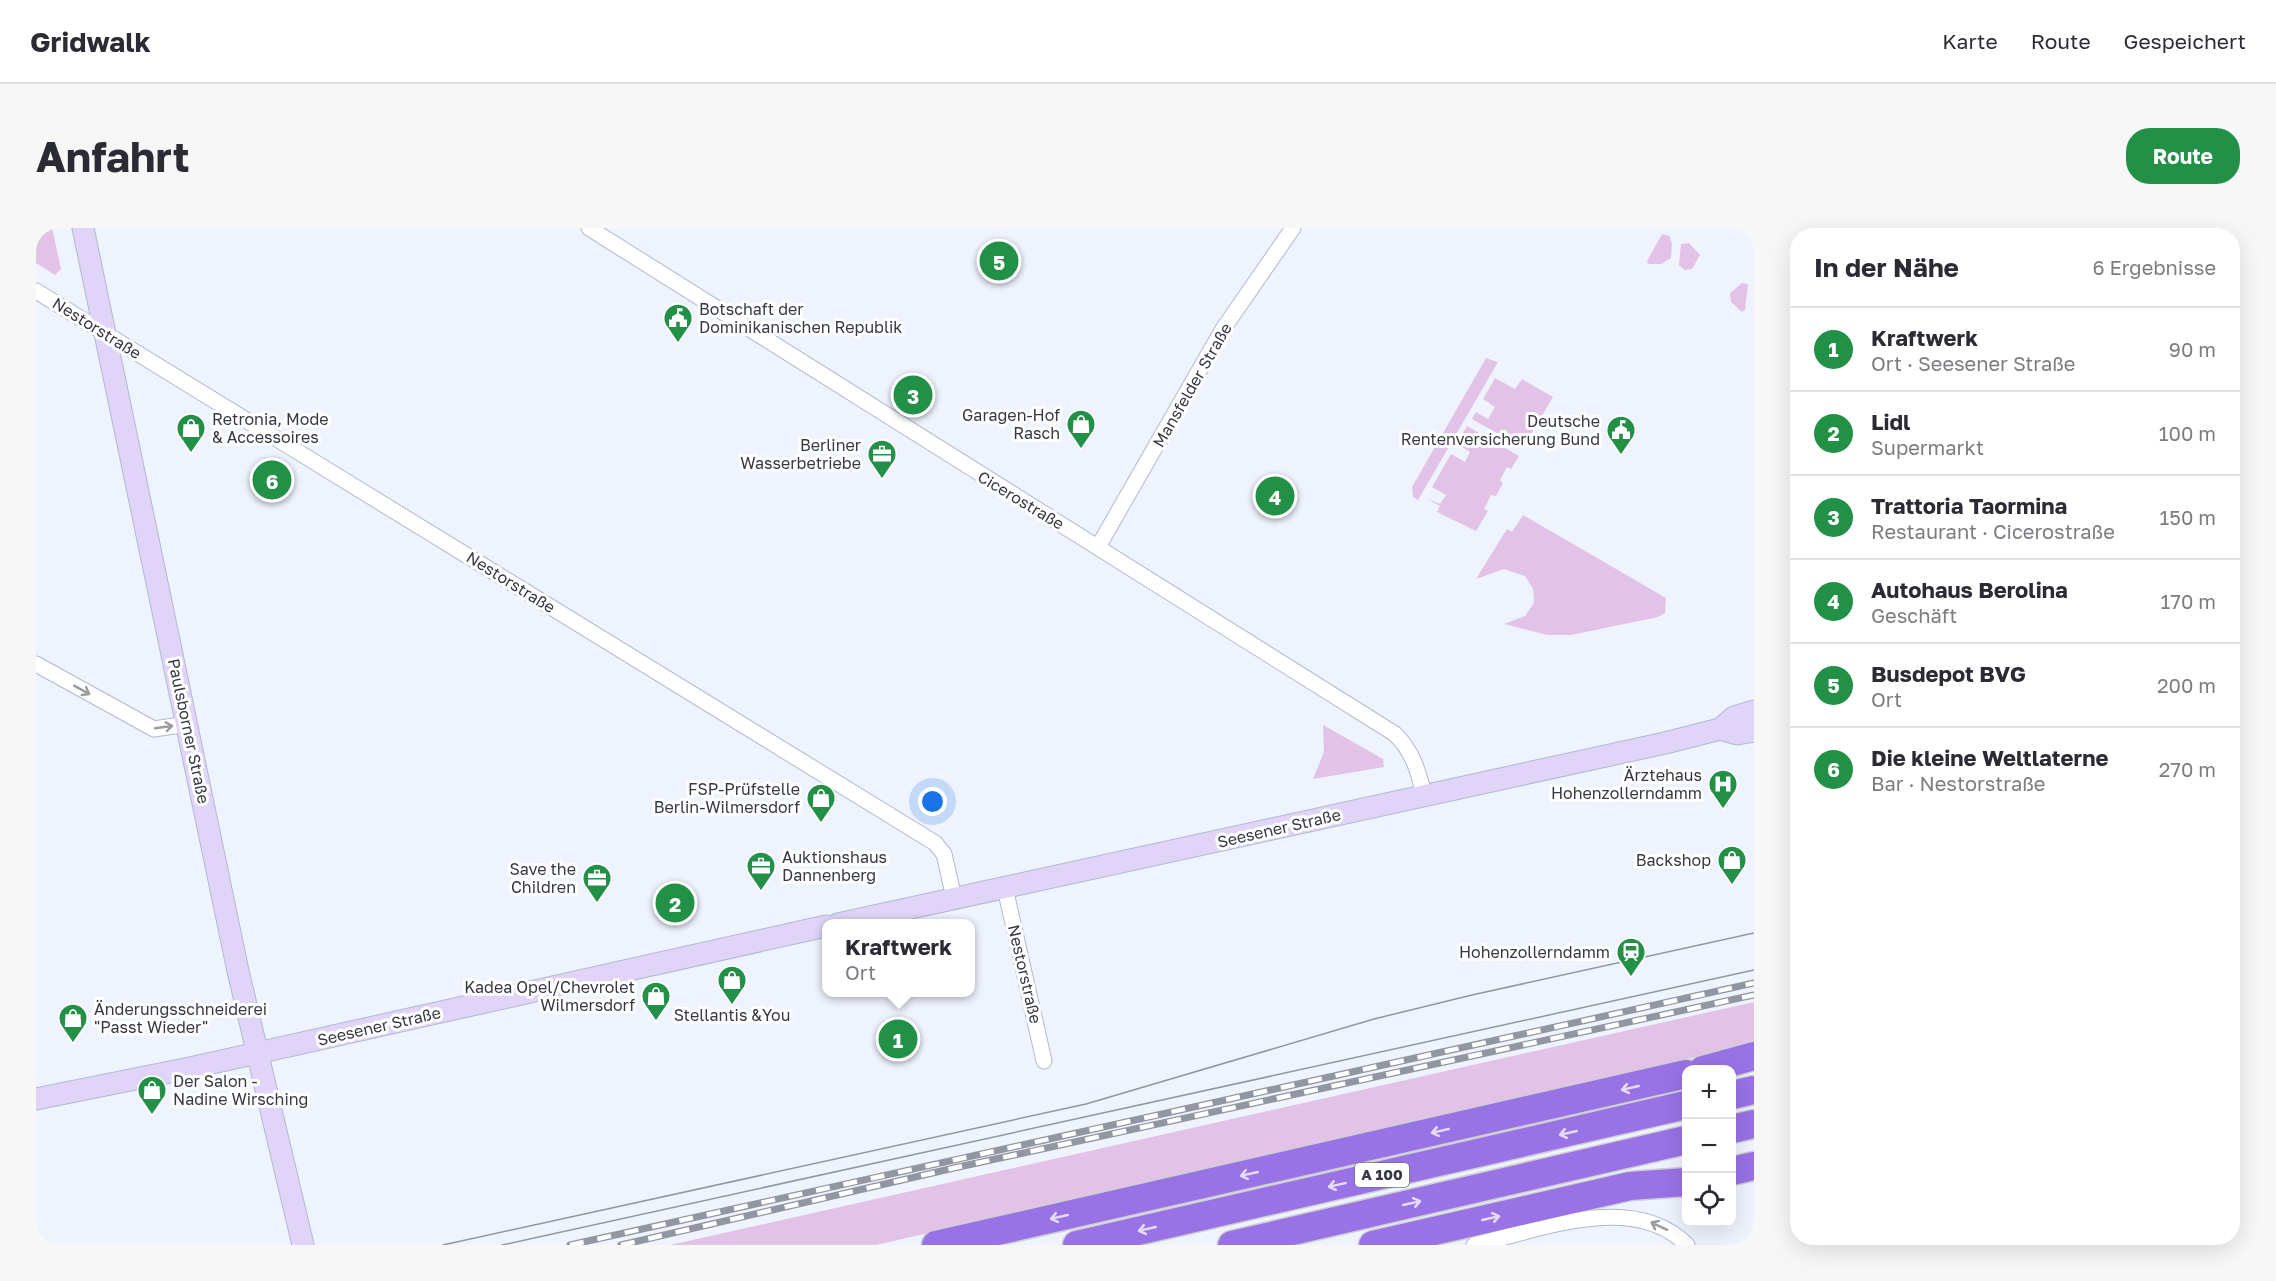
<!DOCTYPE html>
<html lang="de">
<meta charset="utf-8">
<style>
:root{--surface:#fff;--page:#f7f7f7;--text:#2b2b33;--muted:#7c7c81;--line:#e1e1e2;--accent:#239048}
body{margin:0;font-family:"Golos Text",sans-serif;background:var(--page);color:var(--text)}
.controls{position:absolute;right:18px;bottom:18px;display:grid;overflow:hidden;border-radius:12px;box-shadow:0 6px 24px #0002}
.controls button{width:54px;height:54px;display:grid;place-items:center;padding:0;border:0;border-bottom:2px solid var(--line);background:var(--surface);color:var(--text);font:30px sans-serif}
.you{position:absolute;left:897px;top:574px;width:21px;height:21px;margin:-15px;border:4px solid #fff;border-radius:50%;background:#1a73e8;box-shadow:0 0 0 9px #1a73e833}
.badge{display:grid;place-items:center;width:39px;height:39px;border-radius:50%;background:var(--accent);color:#fff;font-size:20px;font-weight:700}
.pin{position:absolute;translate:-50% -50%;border:3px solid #fff;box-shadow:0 2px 6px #0006}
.popup{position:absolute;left:786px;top:691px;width:153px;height:78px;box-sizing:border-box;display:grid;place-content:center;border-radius:12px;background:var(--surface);filter:drop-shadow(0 2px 4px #0005);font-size:20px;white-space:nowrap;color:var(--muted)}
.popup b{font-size:22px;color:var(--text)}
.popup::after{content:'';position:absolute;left:50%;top:100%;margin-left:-12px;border:12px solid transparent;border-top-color:var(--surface)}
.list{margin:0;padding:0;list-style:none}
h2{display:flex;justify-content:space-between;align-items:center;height:78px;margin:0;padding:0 24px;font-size:26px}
h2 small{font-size:20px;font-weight:400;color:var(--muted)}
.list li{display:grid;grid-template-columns:39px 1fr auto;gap:18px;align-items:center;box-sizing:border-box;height:84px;padding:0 24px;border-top:2px solid var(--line)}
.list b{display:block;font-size:22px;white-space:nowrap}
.list p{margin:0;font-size:20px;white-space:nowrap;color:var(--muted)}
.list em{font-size:20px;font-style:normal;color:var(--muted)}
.icon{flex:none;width:33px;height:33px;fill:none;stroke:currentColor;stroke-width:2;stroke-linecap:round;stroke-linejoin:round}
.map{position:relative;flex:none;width:1718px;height:1017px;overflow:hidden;border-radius:24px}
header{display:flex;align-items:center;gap:36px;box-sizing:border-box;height:84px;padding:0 30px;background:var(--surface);border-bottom:2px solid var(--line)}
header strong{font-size:28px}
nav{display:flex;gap:33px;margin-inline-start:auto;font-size:21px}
.intro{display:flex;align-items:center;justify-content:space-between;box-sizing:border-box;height:144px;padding:0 36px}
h1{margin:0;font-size:42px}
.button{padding:15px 27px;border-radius:24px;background:var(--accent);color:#fff;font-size:21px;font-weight:700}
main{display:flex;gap:36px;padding:0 36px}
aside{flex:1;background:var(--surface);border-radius:24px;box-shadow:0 6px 24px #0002}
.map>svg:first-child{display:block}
.green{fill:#e2c3e7}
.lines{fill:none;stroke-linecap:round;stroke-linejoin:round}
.street-casing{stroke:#b1b9d2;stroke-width:17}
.secondary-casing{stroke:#b1b9d2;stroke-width:23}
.highway-casing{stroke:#cfcfd2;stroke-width:31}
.street{stroke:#fff;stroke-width:15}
.secondary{stroke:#e0d5f8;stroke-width:21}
.highway{stroke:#9972e6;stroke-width:28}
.tram{stroke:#9296a0;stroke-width:1.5}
.rail-casing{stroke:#9296a0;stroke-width:7}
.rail{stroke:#fff;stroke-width:4.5;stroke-dasharray:14;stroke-linecap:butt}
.oneway{stroke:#9a9ca1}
.oneway2{stroke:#e6dcf9}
.labels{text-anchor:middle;stroke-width:6;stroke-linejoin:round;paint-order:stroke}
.shield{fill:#fff;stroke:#72747b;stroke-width:1.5}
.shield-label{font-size:15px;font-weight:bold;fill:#363943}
.poi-label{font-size:16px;fill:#363943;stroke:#fff;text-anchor:end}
.street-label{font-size:16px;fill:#363943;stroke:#fff}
</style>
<header>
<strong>Gridwalk</strong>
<nav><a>Karte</a><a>Route</a><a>Gespeichert</a></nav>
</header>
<div class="intro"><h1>Anfahrt</h1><a class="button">Route</a></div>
<main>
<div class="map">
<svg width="1718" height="1017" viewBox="0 0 1718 1017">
<rect width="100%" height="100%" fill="#eff3fd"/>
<!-- green -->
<g class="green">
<path d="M0 0H16L25 41 19 47 0 35Z"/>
<path d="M1626 6 1633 8 1636 15 1635 30 1625 36H1612L1611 33Z"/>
<path d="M1653 15 1664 27 1656 41 1649 42 1643 37 1645 16Z"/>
<path d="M1706 55 1712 56 1709 82 1706 84 1695 74 1694 65Z"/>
<path d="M1450 130 1462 134 1382 272 1377 269 1376 259Z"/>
<path d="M1459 150 1479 161 1486 151 1517 169 1487 220 1436 191 1440 184 1452 191 1459 179 1447 171Z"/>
<path d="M1431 198 1483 228 1475 241 1471 239 1464 252 1467 255 1460 268 1455 267 1448 281 1452 283 1440 303 1401 284 1404 278 1390 270 1404 276 1410 267 1396 259 1415 226 1429 234 1434 224 1421 216Z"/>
<path d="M1487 287 1630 370 1629 385 1622 389 1535 407H1511L1468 396 1489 388 1498 375 1497 361 1489 348 1468 341 1440 351 1471 301 1476 304Z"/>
<path d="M1287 497 1347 531 1348 539 1277 551 1288 524Z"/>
<path d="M1718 774V814L1707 818 840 1017H634Z"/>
</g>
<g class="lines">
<!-- street casing -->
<g class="street-casing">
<g id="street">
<path d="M553 0 1359 506C1377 524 1382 542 1388 567"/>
<path d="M0 63 899 615 908 626 918 670"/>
<path d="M1062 319 1187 101 1257 0"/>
<path d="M0 436 118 501 151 496"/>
<path d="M969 660 1008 833"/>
<path d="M1438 1017C1503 1002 1597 963 1651 1017"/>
</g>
</g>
<!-- secondary casing -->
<g class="secondary-casing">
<g id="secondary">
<path d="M47 0 202 743 267 1017"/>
<path d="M1684 501 1701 506 1718 503"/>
<path d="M802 696 1629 515 1684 501 1698 489 1718 483"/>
<path d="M0 871 154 840 790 698"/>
</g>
</g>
<!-- highway casing -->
<g class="highway-casing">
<g id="highway">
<path d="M1667 842 1718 828"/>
<path d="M1696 867 1718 862"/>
<path d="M1696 901 1718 896"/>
<path d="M1696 943 1718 938"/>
<path d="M900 1017 1650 846"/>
<path d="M1041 1017 1650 877"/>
<path d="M1196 1017 1650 912"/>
<path d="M1337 1017 1594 958 1650 954"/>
</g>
</g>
<!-- street -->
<use href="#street" class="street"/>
<!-- secondary -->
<use href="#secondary" class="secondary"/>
<!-- highway -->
<use href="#highway" class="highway"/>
<!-- tram -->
<g class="tram">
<path d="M407 1017 1050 876 1338 791 1436 767 1718 705"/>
<path d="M466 1017 1718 742"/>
</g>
<!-- rail casing -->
<g class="rail-casing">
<g id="rail">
<path d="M534 1017 1718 755"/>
<path d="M585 1017 918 940 1718 767"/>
</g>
</g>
<!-- rail -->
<use href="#rail" class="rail"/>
</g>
<!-- one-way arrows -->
<defs><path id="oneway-shaft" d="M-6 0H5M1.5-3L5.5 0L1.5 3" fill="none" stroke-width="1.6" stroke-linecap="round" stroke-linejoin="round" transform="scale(1.5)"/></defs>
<g class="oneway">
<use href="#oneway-shaft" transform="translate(46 462) rotate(29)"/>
<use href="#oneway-shaft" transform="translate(128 499) rotate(-8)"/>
<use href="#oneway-shaft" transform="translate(1623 998) rotate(-155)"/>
</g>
<g class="oneway2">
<use href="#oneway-shaft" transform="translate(1594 860) rotate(167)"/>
<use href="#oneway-shaft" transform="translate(1404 903) rotate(167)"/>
<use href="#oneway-shaft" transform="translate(1532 905) rotate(167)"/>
<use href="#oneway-shaft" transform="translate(1213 946) rotate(167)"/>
<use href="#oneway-shaft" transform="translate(1301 957) rotate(167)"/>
<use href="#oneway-shaft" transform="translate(1376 975) rotate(-13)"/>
<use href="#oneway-shaft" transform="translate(1023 989) rotate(167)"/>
<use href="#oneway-shaft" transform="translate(1455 990) rotate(-13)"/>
<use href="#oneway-shaft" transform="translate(1111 1001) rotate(167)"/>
</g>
<!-- icons -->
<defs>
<g id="civic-pin" transform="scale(1.5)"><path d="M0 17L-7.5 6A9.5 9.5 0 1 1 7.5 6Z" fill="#239048" stroke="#fff"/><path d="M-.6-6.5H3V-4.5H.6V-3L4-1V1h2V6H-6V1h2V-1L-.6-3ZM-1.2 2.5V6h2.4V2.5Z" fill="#fff"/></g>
<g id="shop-pin" transform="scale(1.5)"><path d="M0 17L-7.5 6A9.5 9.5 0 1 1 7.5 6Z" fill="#239048" stroke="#fff"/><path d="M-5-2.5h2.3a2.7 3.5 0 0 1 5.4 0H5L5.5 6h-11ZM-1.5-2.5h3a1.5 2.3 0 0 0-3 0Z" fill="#fff"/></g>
<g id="office-pin" transform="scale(1.5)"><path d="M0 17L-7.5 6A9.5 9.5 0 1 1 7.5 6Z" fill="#239048" stroke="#fff"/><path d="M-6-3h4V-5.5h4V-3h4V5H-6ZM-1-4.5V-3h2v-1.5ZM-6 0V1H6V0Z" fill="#fff"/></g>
<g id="hospital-pin" transform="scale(1.5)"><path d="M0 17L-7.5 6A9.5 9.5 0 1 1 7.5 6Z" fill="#239048" stroke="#fff"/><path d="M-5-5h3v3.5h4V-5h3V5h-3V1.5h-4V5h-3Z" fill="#fff"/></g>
<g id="station-pin" transform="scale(1.5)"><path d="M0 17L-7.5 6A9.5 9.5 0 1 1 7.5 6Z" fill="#239048" stroke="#fff"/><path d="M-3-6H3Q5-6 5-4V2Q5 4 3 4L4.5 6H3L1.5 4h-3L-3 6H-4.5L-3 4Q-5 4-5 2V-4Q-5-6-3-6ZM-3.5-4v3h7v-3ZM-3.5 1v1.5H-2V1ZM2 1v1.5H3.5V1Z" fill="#fff"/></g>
</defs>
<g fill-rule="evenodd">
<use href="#civic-pin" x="642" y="90"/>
<use href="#shop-pin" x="1045" y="196"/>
<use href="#shop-pin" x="155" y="200"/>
<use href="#civic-pin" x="1585" y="202"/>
<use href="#office-pin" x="846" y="226"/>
<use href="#hospital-pin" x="1687" y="556"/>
<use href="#shop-pin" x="785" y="570"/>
<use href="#shop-pin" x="1696" y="632"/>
<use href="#office-pin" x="725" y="638"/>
<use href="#office-pin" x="561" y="650"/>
<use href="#station-pin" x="1595" y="724"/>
<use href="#shop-pin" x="696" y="752"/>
<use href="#shop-pin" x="620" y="768"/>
<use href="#shop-pin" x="37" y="790"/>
<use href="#shop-pin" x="116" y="862"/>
</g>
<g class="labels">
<!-- shield labels -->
<rect class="shield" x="1319" y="935" width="54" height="24" rx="4.5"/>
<g class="shield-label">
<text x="1346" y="952">A 100</text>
</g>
<!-- poi labels -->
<g class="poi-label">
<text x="663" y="87" text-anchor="start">Botschaft der<tspan x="663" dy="18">Dominikanischen Republik</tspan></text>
<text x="1024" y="193">Garagen-Hof<tspan x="1024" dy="18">Rasch</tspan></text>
<text x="176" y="197" text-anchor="start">Retronia, Mode<tspan x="176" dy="18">&amp; Accessoires</tspan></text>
<text x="1564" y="199">Deutsche<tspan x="1564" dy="18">Rentenversicherung Bund</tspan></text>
<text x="825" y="223">Berliner<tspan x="825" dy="18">Wasserbetriebe</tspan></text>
<text x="1666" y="553">Ärztehaus<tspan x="1666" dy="18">Hohenzollerndamm</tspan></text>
<text x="764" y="567">FSP-Prüfstelle<tspan x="764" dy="18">Berlin-Wilmersdorf</tspan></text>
<text x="746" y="635" text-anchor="start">Auktionshaus<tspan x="746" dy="18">Dannenberg</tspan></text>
<text x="1675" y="638">Backshop</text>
<text x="540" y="647">Save the<tspan x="540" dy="18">Children</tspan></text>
<text x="1574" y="730">Hohenzollerndamm</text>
<text x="599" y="765">Kadea Opel/Chevrolet<tspan x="599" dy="18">Wilmersdorf</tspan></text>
<text x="58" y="787" text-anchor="start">Änderungsschneiderei<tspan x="58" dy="18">"Passt Wieder"</tspan></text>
<text x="696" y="793" text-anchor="middle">Stellantis &amp;You</text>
<text x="137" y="859" text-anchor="start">Der Salon -<tspan x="137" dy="18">Nadine Wirsching</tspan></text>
</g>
<!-- street labels -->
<g class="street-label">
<text transform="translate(61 100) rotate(32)" y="6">Nestorstraße</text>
<text transform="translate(1156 157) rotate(-60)" y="6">Mansfelder Straße</text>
<text transform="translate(985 272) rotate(31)" y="6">Cicerostraße</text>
<text transform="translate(475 354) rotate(32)" y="6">Nestorstraße</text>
<text transform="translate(153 503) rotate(78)" y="6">Paulsborner Straße</text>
<text transform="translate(1243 600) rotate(-13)" y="6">Seesener Straße</text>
<text transform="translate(989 746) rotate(77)" y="6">Nestorstraße</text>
<text transform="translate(343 798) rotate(-13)" y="6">Seesener Straße</text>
</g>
</g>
</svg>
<div class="controls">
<button>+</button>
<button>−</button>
<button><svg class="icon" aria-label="locate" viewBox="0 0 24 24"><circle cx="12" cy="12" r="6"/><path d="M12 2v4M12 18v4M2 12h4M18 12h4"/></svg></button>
</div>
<div class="you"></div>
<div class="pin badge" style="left:862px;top:811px">1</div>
<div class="popup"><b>Kraftwerk</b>Ort</div>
<div class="pin badge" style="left:639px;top:675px">2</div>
<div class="pin badge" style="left:877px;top:167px">3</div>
<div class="pin badge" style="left:1239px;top:268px">4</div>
<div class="pin badge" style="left:963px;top:33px">5</div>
<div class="pin badge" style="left:236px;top:252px">6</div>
</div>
<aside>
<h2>In der Nähe<small>6 Ergebnisse</small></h2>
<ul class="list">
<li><span class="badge">1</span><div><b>Kraftwerk</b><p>Ort · Seesener Straße</p></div><em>90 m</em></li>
<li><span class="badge">2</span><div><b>Lidl</b><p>Supermarkt</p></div><em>100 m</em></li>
<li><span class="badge">3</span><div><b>Trattoria Taormina</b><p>Restaurant · Cicerostraße</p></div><em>150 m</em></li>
<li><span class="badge">4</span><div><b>Autohaus Berolina</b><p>Geschäft</p></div><em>170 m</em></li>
<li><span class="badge">5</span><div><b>Busdepot BVG</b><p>Ort</p></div><em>200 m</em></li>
<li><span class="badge">6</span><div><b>Die kleine Weltlaterne</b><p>Bar · Nestorstraße</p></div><em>270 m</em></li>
</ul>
</aside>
</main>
